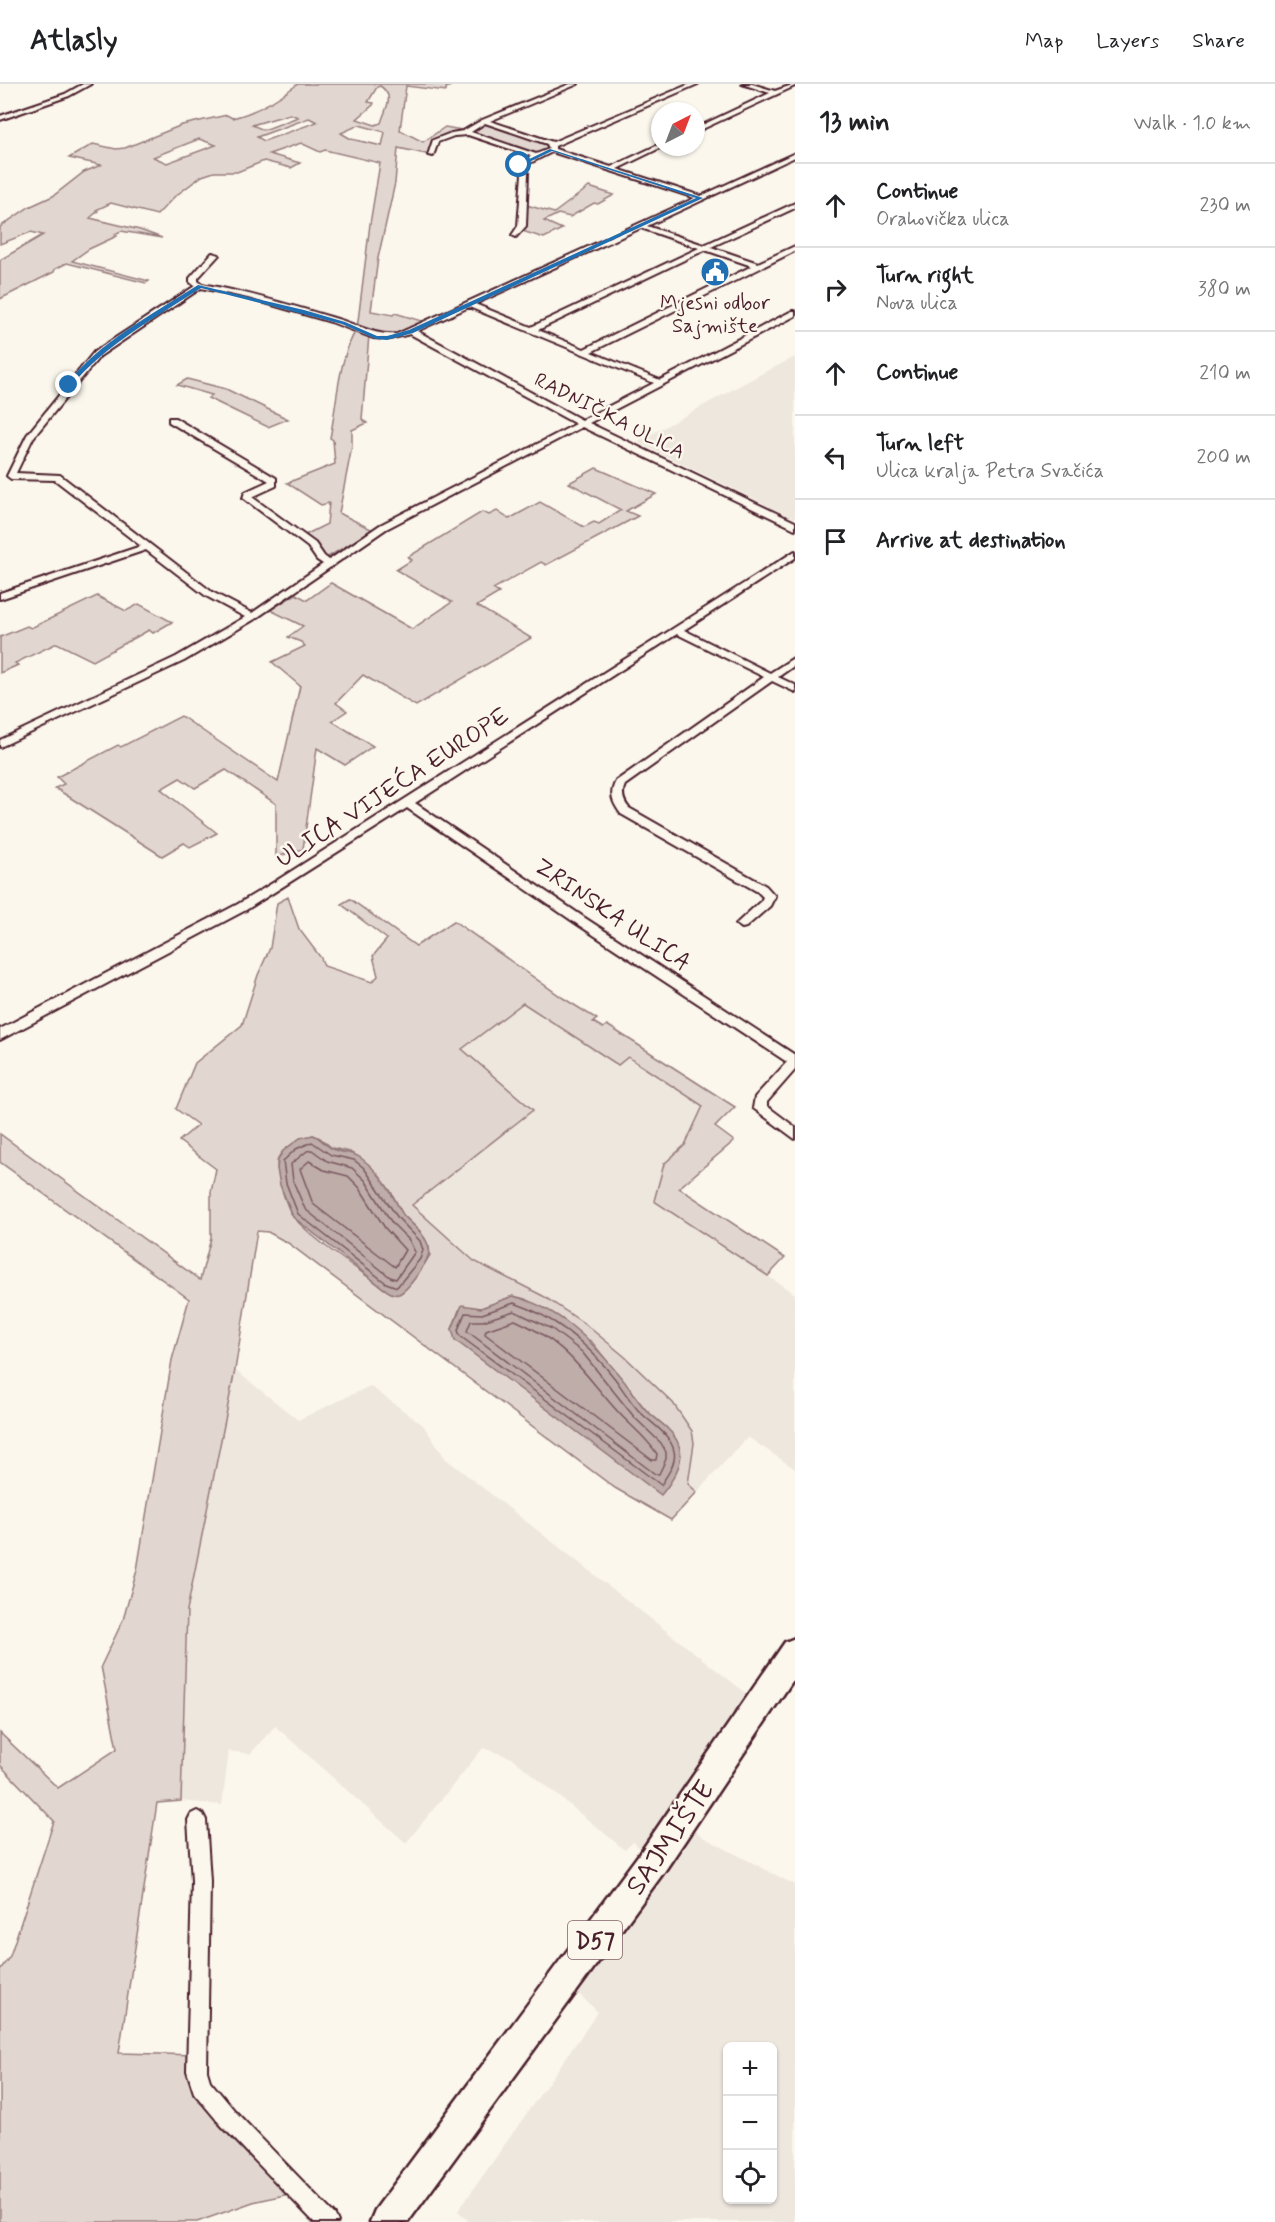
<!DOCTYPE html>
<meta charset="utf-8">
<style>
:root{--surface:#fff;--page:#f2f2f2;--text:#202124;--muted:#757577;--line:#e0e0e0}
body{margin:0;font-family:Mynerve,sans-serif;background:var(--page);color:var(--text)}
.controls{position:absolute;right:18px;bottom:18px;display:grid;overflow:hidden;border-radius:9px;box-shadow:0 2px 4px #0004}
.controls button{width:54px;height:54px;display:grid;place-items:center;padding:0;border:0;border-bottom:2px solid var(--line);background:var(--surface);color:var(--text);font:30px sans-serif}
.compass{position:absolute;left:651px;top:18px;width:54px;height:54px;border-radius:50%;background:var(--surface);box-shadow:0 2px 4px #0004;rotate:42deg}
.stop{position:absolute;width:18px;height:18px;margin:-14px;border:4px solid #1f6fb2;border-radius:50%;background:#fff}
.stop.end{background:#1f6fb2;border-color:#fff;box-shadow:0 2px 6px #0008}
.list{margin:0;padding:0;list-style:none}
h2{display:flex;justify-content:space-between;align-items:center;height:78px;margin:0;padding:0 24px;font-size:26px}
h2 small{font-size:20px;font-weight:400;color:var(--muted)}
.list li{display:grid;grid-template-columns:39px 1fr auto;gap:18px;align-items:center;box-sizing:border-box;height:84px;padding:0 24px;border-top:2px solid var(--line)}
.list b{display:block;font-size:22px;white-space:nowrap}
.list p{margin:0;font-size:20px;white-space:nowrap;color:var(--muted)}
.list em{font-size:20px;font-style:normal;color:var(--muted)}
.icon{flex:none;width:33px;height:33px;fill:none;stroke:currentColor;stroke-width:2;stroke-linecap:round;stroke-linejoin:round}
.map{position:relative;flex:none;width:795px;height:2138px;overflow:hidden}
header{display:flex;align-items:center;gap:36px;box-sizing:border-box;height:84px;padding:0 30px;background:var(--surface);border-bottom:2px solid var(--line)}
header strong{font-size:28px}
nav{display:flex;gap:33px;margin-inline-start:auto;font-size:21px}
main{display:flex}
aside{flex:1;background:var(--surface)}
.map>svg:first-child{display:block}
.built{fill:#eee7de;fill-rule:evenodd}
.green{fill:#e2d7d0;stroke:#967b7e;stroke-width:1.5;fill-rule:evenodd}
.water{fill:#bfadaa;stroke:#907477;stroke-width:1.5}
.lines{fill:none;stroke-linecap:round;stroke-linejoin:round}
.shore{stroke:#79585e;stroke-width:1.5}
.minor-casing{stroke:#4a1f2b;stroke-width:4}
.primary-casing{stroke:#4a1f2b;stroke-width:5}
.minor{fill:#fbf7ec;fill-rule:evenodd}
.primary{fill:#fbf7ec;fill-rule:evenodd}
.route{fill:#1f6fb2}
.labels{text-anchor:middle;stroke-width:5;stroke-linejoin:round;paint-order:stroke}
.far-poi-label{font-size:20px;fill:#4a1f2b;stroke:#fbf7ec}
.far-street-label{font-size:20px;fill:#4a1f2b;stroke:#fbf7ec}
.shield{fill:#fbf7ec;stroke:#7f6065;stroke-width:1.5}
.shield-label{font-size:22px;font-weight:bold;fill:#4a1f2b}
.street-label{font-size:24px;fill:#4a1f2b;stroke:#fbf7ec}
.near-street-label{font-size:28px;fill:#4a1f2b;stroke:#fbf7ec}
</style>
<header>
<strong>Atlasly</strong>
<nav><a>Map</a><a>Layers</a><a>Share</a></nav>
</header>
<main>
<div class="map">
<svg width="795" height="2138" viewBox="0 0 795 2138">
<rect width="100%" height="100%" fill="#fbf7ec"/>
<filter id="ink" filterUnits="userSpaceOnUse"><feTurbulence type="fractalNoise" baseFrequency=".0167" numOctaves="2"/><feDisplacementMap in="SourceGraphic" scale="12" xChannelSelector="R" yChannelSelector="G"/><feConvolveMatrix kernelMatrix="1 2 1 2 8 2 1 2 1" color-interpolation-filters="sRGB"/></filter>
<g filter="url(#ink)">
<!-- built -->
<g class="built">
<path d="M795 273V435L637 358 761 290Z"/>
<path d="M523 919 618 981 627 973 703 1022 685 1061 664 1080 654 1117 795 1210V1385L748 1353 697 1408 688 1401 694 1359 672 1319 567 1227 474 1177 412 1122 533 1026 462 965Z"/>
<path d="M235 1286 298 1336 370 1302 423 1341 446 1375 760 1620 682 1736 703 1753 795 1801V2138H469L458 2127 598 1928 565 1897 653 1778 633 1758 625 1766 512 1674 483 1664 406 1759 275 1642 250 1670 229 1667 222 1721 181 1717 187 1526ZM728 1962H772V2116H728Z"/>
</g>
<!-- green -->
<g class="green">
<path d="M298 0H455L446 4V7L406 2 400 46 423 58 445 43 462 46 435 57 431 71 398 64 395 99 378 174 371 227 393 231 395 229 425 238 396 251H369L362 335 367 339 352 346V362L339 429 373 446 328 473H322L319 465 303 452 327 440 329 419 321 421 287 399 335 380 333 356 330 354C337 321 338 273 357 245L370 140 380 79 325 66 320 68 301 59 269 70 300 79 291 84 264 77 237 88H214L202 92 174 113 157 131 111 119 96 126 98 127 90 134 140 146 162 154 121 147 115 150 117 152 89 165 72 177 149 197 146 199 67 179 55 185 54 188 0 215V176L43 151 31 148 0 160V143L29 123 53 112 84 88 101 81 69 74 93 60 116 65 125 64 182 41 227 31 232 34C256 29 278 15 298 0ZM380 2C396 12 385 25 381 39L375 41 357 35 373 21 374 19 368 18 377 3ZM290 30 298 33 264 46 252 41ZM309 34 317 38 264 57 257 53ZM359 41 385 48 382 62 351 55 341 49ZM199 55 216 61 167 79 153 73Z"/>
<path d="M481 40H489L544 59 549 64 536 71 470 48Z"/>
<path d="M589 103 614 111 598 120 594 119 570 133 558 130 544 137 562 145 544 154 519 146 523 120 554 129Z"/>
<path d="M187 295 226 305 288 335 268 343 208 314 212 311 177 301Z"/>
<path d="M596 384 656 410 626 427 638 432 546 481 541 478 493 505 499 509 477 522 531 554 416 622 363 591 336 619 347 627 332 637 373 662 345 681 317 664 303 765 276 773V720L226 686 195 704 180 694 161 705 217 749 190 763 184 759 162 772 55 704 64 700 57 693 118 661 121 663 181 632 278 698 300 602 272 578 305 562 301 558 288 553 303 542 270 526 296 510 307 516 331 499 412 545 452 518 396 486 412 476 408 473 482 428 489 431 497 427 509 435 540 418 584 443 594 438 599 440 621 426 569 399Z"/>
<path d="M97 512 126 527 139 520 172 538 153 549 149 546 93 577 57 559 15 579 18 581 0 589V553L27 542 31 544Z"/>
<path d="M288 813 299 845 321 874 324 882 372 898 378 892 373 872 387 855 341 820 350 815 416 862 454 837 563 914 597 935 593 938 603 944 607 941 735 1023 715 1043 734 1057 679 1104 785 1174 768 1192 654 1117 664 1080 685 1061 703 1022 628 973 618 981 523 919 462 965 533 1026 412 1121 474 1177 543 1212 585 1240 624 1272 673 1319 692 1347 694 1359 688 1400 697 1408 671 1436 615 1404 288 1159 268 1148 257 1147 235 1286 187 1526 181 1717 157 1719 119 1969 198 1971 197 1987 298 2108 253 2118 197 2138H0V1886L10 1872 54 1737 0 1681V1649L58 1704 117 1665 101 1582 123 1536 137 1486 172 1276 189 1215 0 1078V1050L200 1196 211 1154V1108L216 1085 179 1057 198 1041 176 1025 195 979 242 941 258 891 270 864 277 819ZM313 1051 320 1054 332 1064 350 1068 375 1088 390 1106 403 1131 420 1147 429 1163 430 1171 424 1181 383 1204C354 1182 320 1161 295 1135 287 1127 274 1085 278 1074 284 1062 301 1056 313 1051ZM513 1212 525 1215 592 1258 646 1326 667 1344 680 1365 679 1379 667 1403 452 1245 459 1226 468 1223 481 1224Z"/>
</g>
<!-- water -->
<g class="water">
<path d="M313 1051C321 1054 324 1060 331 1064 341 1070 352 1067 361 1074 373 1083 384 1096 391 1109 396 1117 399 1126 405 1133 414 1142 427 1152 429 1165 431 1175 408 1206 399 1210 393 1212 388 1207 383 1204L293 1133 280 1101 277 1085 278 1075 283 1067 300 1054Z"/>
<path d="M513 1212C559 1224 590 1255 619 1291 628 1301 635 1313 644 1324 656 1337 676 1346 680 1365 684 1380 670 1400 661 1411L455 1256 452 1245 462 1221 481 1224Z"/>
</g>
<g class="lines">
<!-- shore -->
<g class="shore">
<path d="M312 1058 331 1071 354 1076 364 1084 398 1134 420 1157 423 1166 420 1175 397 1203 386 1199 298 1130 286 1099 283 1077 296 1065Z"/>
<path d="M312 1066 327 1077 352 1084 365 1096 392 1139 409 1156 415 1168 396 1195 390 1193 305 1125 293 1097 291 1080 307 1067Z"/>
<path d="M309 1077 324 1086 348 1092 359 1103 385 1144 405 1166 395 1183 313 1120 300 1085Z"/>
<path d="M514 1219C556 1233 589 1261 616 1296 623 1306 630 1317 638 1326 650 1339 670 1349 674 1367 677 1379 667 1391 661 1401L460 1252 458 1246 465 1229 482 1230Z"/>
<path d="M514 1227 552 1245 582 1268 635 1334 661 1359 666 1368V1375L659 1390H655L467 1247 471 1237H483Z"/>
<path d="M515 1236C568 1259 582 1288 619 1329 631 1342 647 1354 657 1370L656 1376H652L485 1250 486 1246Z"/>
</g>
<!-- minor casing -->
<g class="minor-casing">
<g id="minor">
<path d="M83 0H91L69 12 0 36V32L65 10Z"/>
<path d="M570 0H578L490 37 553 58 690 0H698L555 62V65L611 83 660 60 662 63 617 85 701 112 795 69V73L647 142 704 161 795 119V124L711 163 758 179 795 162V167L591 268 660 296 792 227H795V232L589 339 795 438V445L582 343 386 445 255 535 184 577 0 663V656L176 573 245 533 206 512 146 466 0 515V509L141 462 55 396 11 395 7 392 27 351 94 268 195 202 190 198V194L212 169 219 171 198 194V197L202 200C247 208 291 221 334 234 356 240 374 252 397 250L695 114 552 68 522 83 528 89 526 142 516 153 512 151 518 142 522 90 514 83 531 72 468 51 454 52 438 58 433 72 428 71 433 56 451 49 463 47 482 36ZM485 39 547 60 549 65 536 70 471 48ZM641 144 699 164 531 243 475 220ZM705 166 752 182 584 265 538 246ZM201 204 248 214 331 238 373 254 389 255 410 250 576 340 380 441 329 476 324 472 315 459 252 413 276 402V394L175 334H169V338L269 397 245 408 243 414 308 463 317 476 323 480 252 529 212 508 60 391 16 389 33 354 100 272ZM469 223 654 299 582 336 417 247Z"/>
<path d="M742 0H752L775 7 795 0V2L696 48V44L770 9Z"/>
<path d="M795 467V474L684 546 770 589 795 573V581L778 593 795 601V608L772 597 625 701C621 710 623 717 629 724L766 802 775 812 770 822 746 843 742 844 736 840 761 817 763 813 758 808 621 730C612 718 609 710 616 697L764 593 677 550 415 719 585 834 795 971V986L767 1018V1022L795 1043V1055L753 1024 755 1013 787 978 577 840 407 724 246 826 0 956V945L238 820 276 797Z"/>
<path d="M197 1727 203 1730 206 1736 210 1797 207 1987 210 1997 234 2026 335 2131 338 2138H314L220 2040 194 2009 187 1987 192 1797 188 1736 191 1730Z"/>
</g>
</g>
<!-- primary casing -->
<g class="primary-casing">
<path id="primary" d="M795 1554V1593L664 1788 408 2138H370L375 2126 642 1766 785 1558Z"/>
</g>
<!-- minor -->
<use href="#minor" class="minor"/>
<!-- primary -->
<use href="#primary" class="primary"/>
</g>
</g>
<!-- route -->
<path class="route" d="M550 65 703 114 413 249 387 256 376 255 342 240 201 204C155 234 106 260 71 302L66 301C100 257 152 231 198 201L304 226 345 238 377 252H387L409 246 696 114 552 67 521 82 517 81Z"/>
<!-- icons -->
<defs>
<g id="civic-disc" transform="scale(1.5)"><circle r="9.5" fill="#1f6fb2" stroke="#fbf7ec"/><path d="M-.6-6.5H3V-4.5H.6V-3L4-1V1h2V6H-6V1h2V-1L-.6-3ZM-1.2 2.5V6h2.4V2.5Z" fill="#fff"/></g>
</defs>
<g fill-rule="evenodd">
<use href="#civic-disc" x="715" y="188"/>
</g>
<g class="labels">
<!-- far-poi labels -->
<g class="far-poi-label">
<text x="715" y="225">Mjesni odbor<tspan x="715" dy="23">Sajmište</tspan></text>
</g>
<!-- far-street labels -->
<g class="far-street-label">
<text transform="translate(610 331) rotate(27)" y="7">RADNIČKA ULICA</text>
</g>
<!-- shield labels -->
<rect class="shield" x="568" y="1837" width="54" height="38" rx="4.5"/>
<g class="shield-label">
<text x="595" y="1864">D57</text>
</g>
<!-- street labels -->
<g class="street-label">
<text transform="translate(392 703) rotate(-33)" y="8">ULICA VIJEĆA EUROPE</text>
<text transform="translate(613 830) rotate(34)" y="8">ZRINSKA ULICA</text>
</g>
<!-- near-street labels -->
<g class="near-street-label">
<text transform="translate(669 1753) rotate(-55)" y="10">SAJMIŠTE</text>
</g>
</g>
</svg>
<div class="controls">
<button>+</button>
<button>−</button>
<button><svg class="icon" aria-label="locate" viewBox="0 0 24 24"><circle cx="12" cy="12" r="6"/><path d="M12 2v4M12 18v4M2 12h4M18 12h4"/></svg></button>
</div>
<svg class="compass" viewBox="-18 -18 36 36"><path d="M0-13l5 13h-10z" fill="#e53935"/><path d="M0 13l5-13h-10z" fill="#757577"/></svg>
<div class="stop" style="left:519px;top:81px"></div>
<div class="stop end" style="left:69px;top:301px"></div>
</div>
<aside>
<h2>13 min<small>Walk · 1.0 km</small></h2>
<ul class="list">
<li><svg class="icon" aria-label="ahead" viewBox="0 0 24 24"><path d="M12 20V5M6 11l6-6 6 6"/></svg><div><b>Continue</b><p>Orahovička ulica</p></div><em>230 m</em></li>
<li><svg class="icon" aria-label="right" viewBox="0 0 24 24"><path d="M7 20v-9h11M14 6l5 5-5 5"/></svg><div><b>Turn right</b><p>Nova ulica</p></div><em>380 m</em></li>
<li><svg class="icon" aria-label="ahead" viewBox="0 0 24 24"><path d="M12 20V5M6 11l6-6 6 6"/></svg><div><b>Continue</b></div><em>210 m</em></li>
<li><svg class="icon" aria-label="left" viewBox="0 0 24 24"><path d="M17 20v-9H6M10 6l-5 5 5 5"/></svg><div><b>Turn left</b><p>Ulica kralja Petra Svačića</p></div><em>200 m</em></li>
<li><svg class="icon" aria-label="arrive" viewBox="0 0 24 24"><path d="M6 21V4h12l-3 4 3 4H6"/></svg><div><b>Arrive at destination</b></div></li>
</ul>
</aside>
</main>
